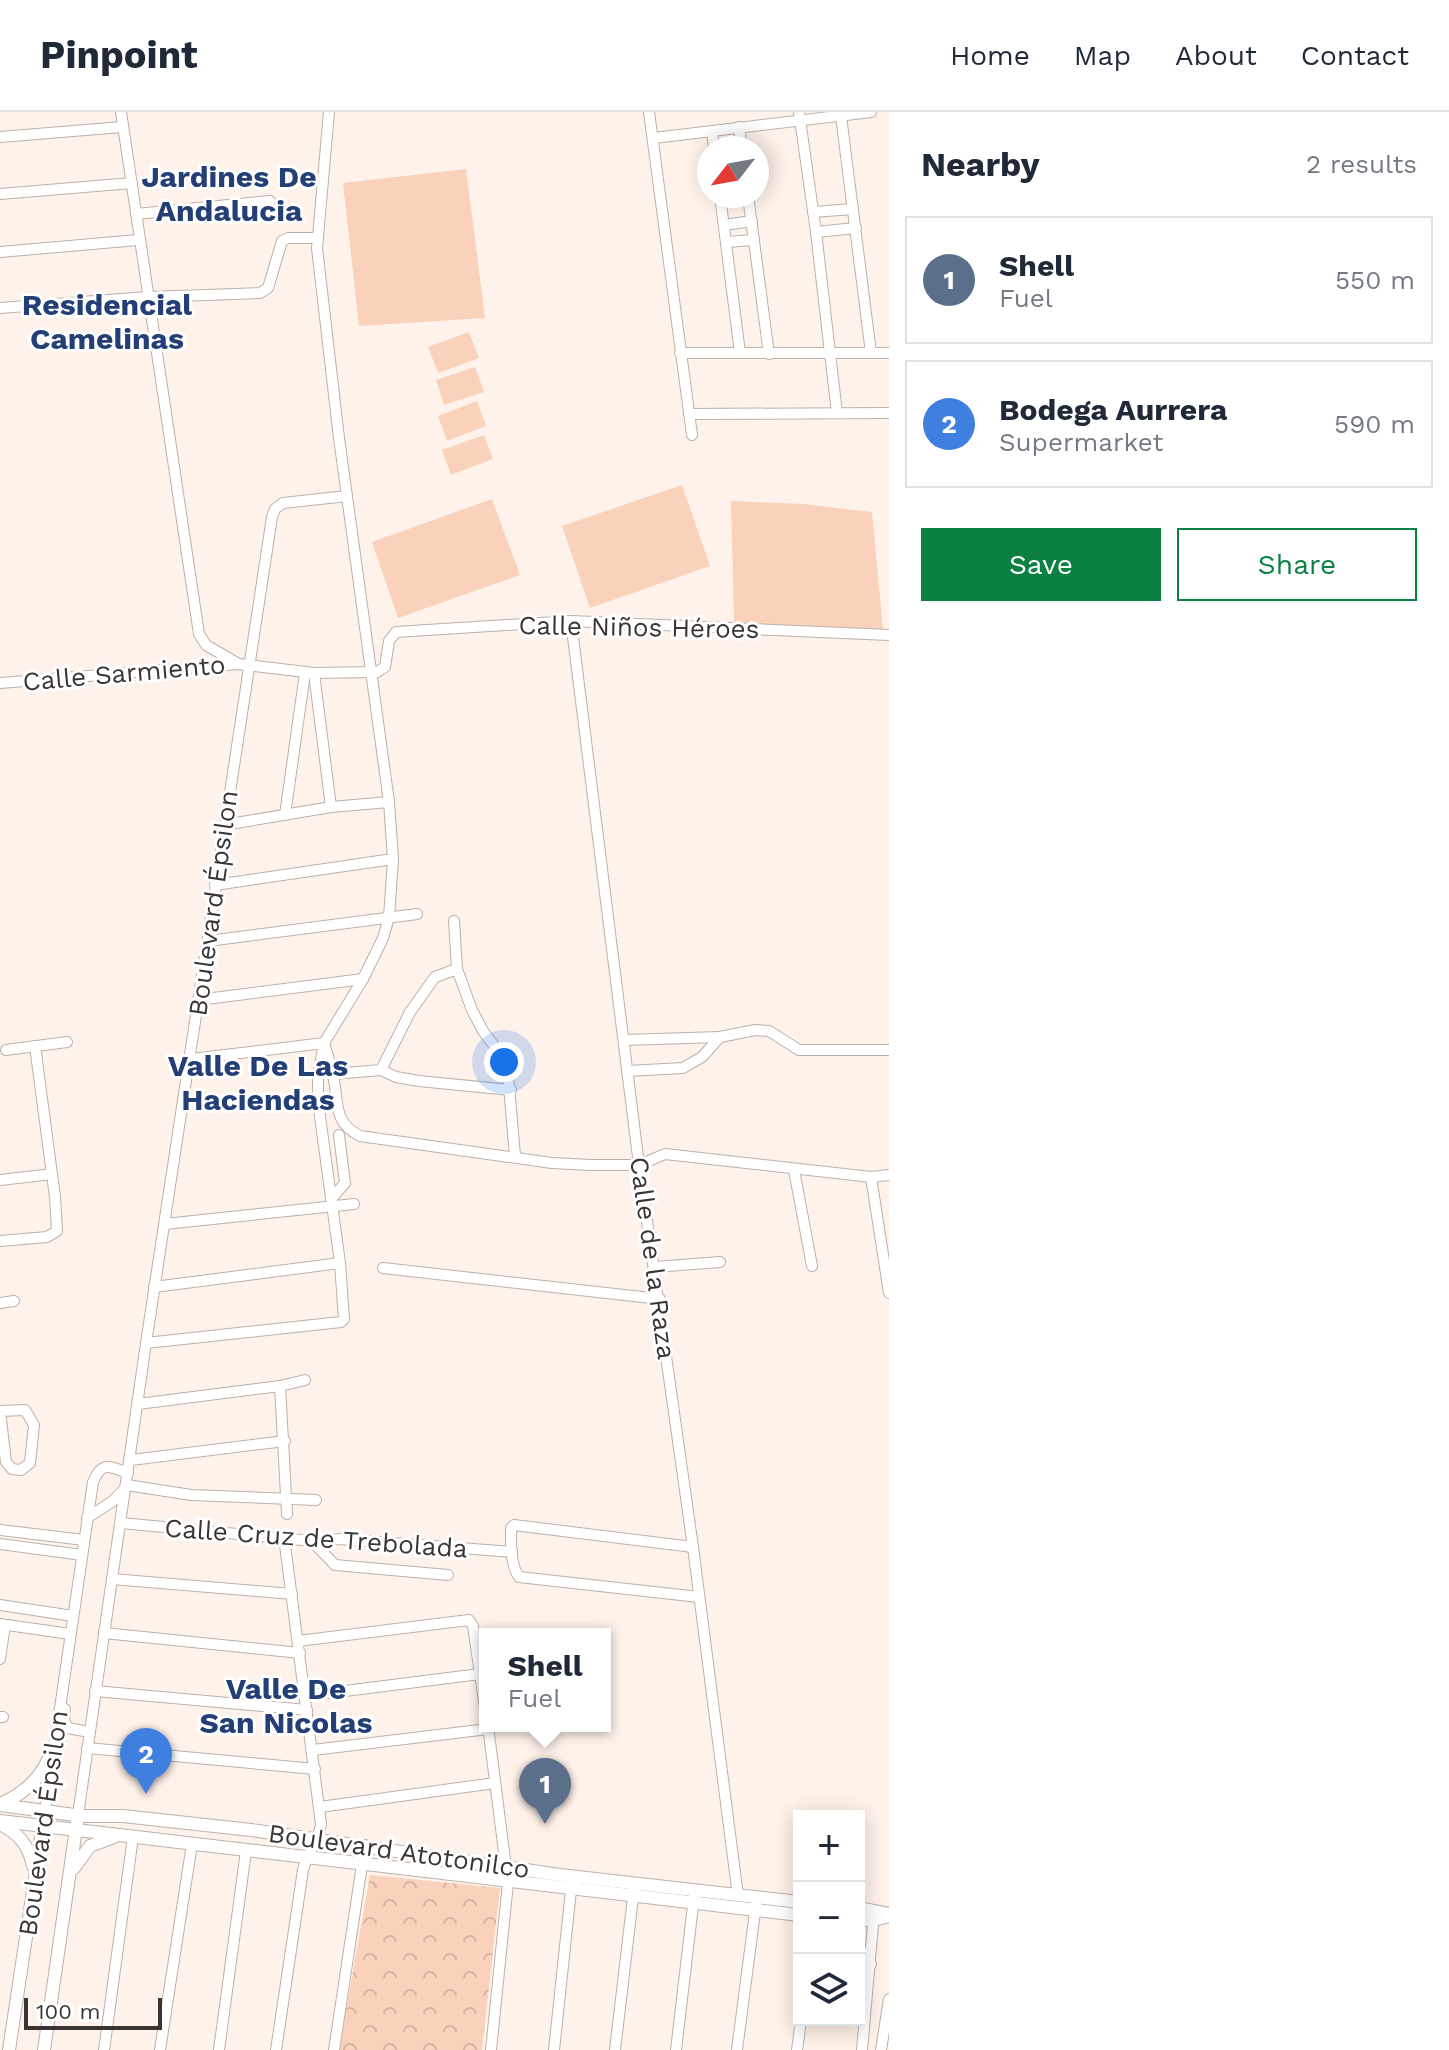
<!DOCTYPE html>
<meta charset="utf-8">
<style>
:root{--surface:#fff;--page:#f6f6f7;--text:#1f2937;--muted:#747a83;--line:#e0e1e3;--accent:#0b8043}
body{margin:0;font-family:"Work Sans",sans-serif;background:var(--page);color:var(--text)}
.controls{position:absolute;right:24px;bottom:24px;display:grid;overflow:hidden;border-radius:0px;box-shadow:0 4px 20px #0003}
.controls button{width:72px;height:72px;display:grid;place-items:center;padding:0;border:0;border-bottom:2px solid var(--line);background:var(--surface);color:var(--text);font:40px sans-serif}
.compass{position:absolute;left:697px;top:24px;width:72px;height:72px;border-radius:50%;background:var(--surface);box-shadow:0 4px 20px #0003;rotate:239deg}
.scale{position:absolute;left:24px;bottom:20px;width:138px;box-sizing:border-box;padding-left:8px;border:4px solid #3a3532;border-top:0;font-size:22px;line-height:28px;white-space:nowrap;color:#3a3532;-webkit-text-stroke:6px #fff;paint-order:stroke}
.you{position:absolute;left:504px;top:950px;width:28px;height:28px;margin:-20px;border:6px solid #fff;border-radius:50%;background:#1a73e8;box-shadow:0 0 0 12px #1a73e833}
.badge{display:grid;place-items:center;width:52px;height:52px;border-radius:50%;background:var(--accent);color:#fff;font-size:26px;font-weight:700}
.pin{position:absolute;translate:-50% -66px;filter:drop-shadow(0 2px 4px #0008)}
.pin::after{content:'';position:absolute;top:42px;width:28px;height:24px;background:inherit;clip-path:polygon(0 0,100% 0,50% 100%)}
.popup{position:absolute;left:479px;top:1516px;width:132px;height:104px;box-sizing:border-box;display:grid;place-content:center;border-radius:0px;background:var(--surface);filter:drop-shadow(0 2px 6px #0005);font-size:26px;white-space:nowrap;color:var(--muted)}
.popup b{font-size:30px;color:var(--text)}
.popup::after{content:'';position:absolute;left:50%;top:100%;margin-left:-16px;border:16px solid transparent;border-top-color:var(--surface)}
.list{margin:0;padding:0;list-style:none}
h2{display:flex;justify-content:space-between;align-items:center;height:104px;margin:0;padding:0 32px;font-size:34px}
h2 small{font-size:26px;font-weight:400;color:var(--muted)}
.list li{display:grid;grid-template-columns:52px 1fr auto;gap:24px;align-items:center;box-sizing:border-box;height:128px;margin:0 16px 16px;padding:0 16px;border:2px solid var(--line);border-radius:0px}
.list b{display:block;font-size:30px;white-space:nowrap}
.list p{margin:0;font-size:26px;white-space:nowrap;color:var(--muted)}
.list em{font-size:26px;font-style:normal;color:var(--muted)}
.actions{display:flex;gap:16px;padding:24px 32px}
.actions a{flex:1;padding:18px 0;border:2px solid var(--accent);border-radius:0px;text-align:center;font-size:28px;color:var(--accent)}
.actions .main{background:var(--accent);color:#fff}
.icon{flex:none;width:44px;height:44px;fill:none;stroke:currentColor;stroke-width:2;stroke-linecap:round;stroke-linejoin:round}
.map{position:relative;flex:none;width:889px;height:1938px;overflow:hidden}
header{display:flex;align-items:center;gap:48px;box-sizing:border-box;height:112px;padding:0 40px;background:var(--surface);border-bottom:2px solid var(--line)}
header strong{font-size:38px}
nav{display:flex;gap:44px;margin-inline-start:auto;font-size:28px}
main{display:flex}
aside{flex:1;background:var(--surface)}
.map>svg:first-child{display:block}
.park{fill:url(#park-crowns)}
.pitch{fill:#fad2bb}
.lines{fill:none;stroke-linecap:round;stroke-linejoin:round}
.minor-casing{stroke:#bcb0a9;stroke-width:12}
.tertiary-casing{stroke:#bcb0a9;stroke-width:14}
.minor{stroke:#fff;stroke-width:10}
.tertiary{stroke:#fff;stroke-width:12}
.labels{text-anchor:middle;stroke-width:6;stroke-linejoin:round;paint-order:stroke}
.street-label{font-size:26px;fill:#3a3532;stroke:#fff}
.quarter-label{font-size:30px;font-weight:bold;fill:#243f76;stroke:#fff}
</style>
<header>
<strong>Pinpoint</strong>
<nav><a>Home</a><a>Map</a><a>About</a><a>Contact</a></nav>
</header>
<main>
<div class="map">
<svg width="889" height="1938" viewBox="0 0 889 1938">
<defs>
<pattern id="park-crowns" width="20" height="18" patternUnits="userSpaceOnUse" patternTransform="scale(2)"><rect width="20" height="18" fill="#fad2bb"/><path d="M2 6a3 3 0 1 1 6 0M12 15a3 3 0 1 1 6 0" fill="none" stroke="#d7b5a1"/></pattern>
</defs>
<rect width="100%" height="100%" fill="#fff2ea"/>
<!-- park -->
<path class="park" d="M370 1763 500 1776 482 1938H339Z"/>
<!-- pitch -->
<g class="pitch">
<path d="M466 57 485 206 359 214 343 71Z"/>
<path d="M469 220 479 246 438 261 428 235Z"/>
<path d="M475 255 484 280 444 293 436 268Z"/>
<path d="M477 289 486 314 447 329 438 304Z"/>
<path d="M484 323 493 347 451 363 442 338Z"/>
<path d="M682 373 710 454 590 496 562 414Z"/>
<path d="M492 387 520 463 398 506 372 430Z"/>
<path d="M731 389 803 392 872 400 883 517 734 512Z"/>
</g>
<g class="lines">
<!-- minor casing -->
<g class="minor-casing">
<g id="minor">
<path d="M121 0 199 522 206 533 237 551"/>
<path d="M649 0 692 323"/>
<path d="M799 0 816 120 837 301"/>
<path d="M841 4 871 241"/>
<path d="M739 15 742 36"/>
<path d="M712 19 714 36"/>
<path d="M0 25 122 15"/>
<path d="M654 26 871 0"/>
<path d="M0 82 132 71"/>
<path d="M720 84 740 241"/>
<path d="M748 84 769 242"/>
<path d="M813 100 853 97"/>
<path d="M136 102 270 89"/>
<path d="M724 113 752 109"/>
<path d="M816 120 856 116"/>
<path d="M726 130 754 128"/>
<path d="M0 140 138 128"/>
<path d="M0 196 148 185 260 181 268 176 282 129 288 126H316"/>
<path d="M680 241H889"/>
<path d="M689 302 889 301"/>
<path d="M571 509 639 1053 693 1435 738 1784"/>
<path d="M314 561 331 695"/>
<path d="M0 571 238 552 314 561 377 560 385 555 389 529 396 520 571 509 889 523"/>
<path d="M285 703 305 561"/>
<path d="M224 713 331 695 389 690"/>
<path d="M215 773 393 747"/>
<path d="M454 809 457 857 472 898 483 919 507 951 515 1044"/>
<path d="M208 829 417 802"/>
<path d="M198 888 363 867"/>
<path d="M624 928 720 925"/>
<path d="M6 938 67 930"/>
<path d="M191 947 324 931C327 942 331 952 333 963 339 989 332 1010 360 1024L552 1051 590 1053H639L665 1042 871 1065 889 1063"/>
<path d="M381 958 396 965 419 969 511 978"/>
<path d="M627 959 683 956 702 945 720 925 755 918 769 919 799 938H889"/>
<path d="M333 962 381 958 410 900 435 865 457 857"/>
<path d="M794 1058 812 1154"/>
<path d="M871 1065 889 1181"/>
<path d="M0 1068 52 1062"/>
<path d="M332 1086 345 1071 339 1023"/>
<path d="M165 1112 354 1092"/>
<path d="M0 1129 47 1125 57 1119 55 1085 35 934"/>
<path d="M655 1155 720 1150"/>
<path d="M383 1156 660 1187"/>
<path d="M154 1175 340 1151"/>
<path d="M0 1191 14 1189"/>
<path d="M146 1231 341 1210 344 1207 340 1151 318 990V964L324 931 363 867 383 826 389 805 393 747 389 690 339 326 317 136 329 0"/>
<path d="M280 1274 287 1402"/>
<path d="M138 1292 280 1274 305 1268"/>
<path d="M0 1299 25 1298 34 1313 30 1351 21 1358 12 1357 6 1350 0 1299"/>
<path d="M131 1348 285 1329"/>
<path d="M127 1373 191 1383 316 1388"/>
<path d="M87 1406 113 1389 126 1375"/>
<path d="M121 1411 312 1429 340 1427 512 1440"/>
<path d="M0 1418 84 1428"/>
<path d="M312 1429 335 1453 448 1463"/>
<path d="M0 1432 82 1443"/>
<path d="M693 1435 514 1413 511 1416C511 1432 510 1452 519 1465L699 1485"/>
<path d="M112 1467 292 1482"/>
<path d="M0 1493 73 1504"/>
<path d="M0 1512 70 1522"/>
<path d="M104 1521 300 1541"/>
<path d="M298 1529 469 1508 473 1514 485 1596"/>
<path d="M0 1547 5 1513"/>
<path d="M95 1579 307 1598"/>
<path d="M305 1584 480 1562"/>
<path d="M65 1597 64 1609 68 1616 89 1620"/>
<path d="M0 1605H3"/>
<path d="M488 1614 508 1771 491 1938"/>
<path d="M87 1636 315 1657"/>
<path d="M313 1638 488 1617"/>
<path d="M320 1695 495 1671"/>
<path d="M45 1699 93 1370C102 1349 109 1354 128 1361"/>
<path d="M78 1703 146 1231 272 405 275 397 283 391 347 384"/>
<path d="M859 1835 871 1852"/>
<path d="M104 1938 133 1725"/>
<path d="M160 1938 192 1732"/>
<path d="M219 1938 246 1739"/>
<path d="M276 1938 303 1758C307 1741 319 1729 321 1712L284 1425"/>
<path d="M334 1938 365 1733"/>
<path d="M554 1938 572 1769"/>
<path d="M615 1938 634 1777"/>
<path d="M676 1938 694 1785"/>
<path d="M737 1938 756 1792"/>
<path d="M797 1938 801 1908"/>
<path d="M862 1938 874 1801"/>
<path d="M881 1938 889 1887"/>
</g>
</g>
<!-- tertiary casing -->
<g class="tertiary-casing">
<g id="tertiary">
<path d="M0 1692C26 1681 44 1664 53 1636"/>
<path d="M0 1693 82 1704H123L251 1718 560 1763 799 1790"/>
<path d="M0 1709 799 1803"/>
<path d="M0 1712C19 1721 29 1734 33 1754"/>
<path d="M74 1756 90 1734 114 1725"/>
<path d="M859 1796 889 1802"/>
<path d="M859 1808H874L889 1804"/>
<path d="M9 1938 44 1706"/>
<path d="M44 1938 77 1710"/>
</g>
</g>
<!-- minor -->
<use href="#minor" class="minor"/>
<!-- tertiary -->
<use href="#tertiary" class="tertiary"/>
</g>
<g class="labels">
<!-- street labels -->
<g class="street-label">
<text transform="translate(639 515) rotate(1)" y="9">Calle Niños Héroes</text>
<text transform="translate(124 561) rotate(-5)" y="9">Calle Sarmiento</text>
<text transform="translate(213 791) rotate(-82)" y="9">Boulevard Épsilon</text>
<text transform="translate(653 1146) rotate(82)" y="9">Calle de la Raza</text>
<text transform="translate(316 1426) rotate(4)" y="9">Calle Cruz de Trebolada</text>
<text transform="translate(43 1711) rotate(-82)" y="9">Boulevard Épsilon</text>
<text transform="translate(399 1739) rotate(8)" y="9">Boulevard Atotonilco</text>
</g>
<!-- quarter labels -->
<g class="quarter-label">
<text x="229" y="75">Jardines De<tspan x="229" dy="34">Andalucia</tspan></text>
<text x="107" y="203">Residencial<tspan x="107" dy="34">Camelinas</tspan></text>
<text x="258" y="964">Valle De Las<tspan x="258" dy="34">Haciendas</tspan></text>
<text x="286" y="1587">Valle De<tspan x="286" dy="34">San Nicolas</tspan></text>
</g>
</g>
</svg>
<div class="controls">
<button>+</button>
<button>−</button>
<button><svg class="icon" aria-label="layers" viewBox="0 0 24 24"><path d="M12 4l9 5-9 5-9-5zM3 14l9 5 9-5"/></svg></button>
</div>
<svg class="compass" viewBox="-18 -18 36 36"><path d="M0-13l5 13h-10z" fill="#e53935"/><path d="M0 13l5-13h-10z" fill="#747a83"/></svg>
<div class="scale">100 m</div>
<div class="you"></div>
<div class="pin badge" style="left:545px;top:1712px;background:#5c6f8a">1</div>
<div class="popup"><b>Shell</b>Fuel</div>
<div class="pin badge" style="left:146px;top:1682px;background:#3f7fe0">2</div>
</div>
<aside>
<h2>Nearby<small>2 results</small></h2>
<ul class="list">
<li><span class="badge" style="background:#5c6f8a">1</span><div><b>Shell</b><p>Fuel</p></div><em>550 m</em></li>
<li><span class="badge" style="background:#3f7fe0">2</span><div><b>Bodega Aurrera</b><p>Supermarket</p></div><em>590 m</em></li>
</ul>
<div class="actions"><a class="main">Save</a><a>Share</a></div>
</aside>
</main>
